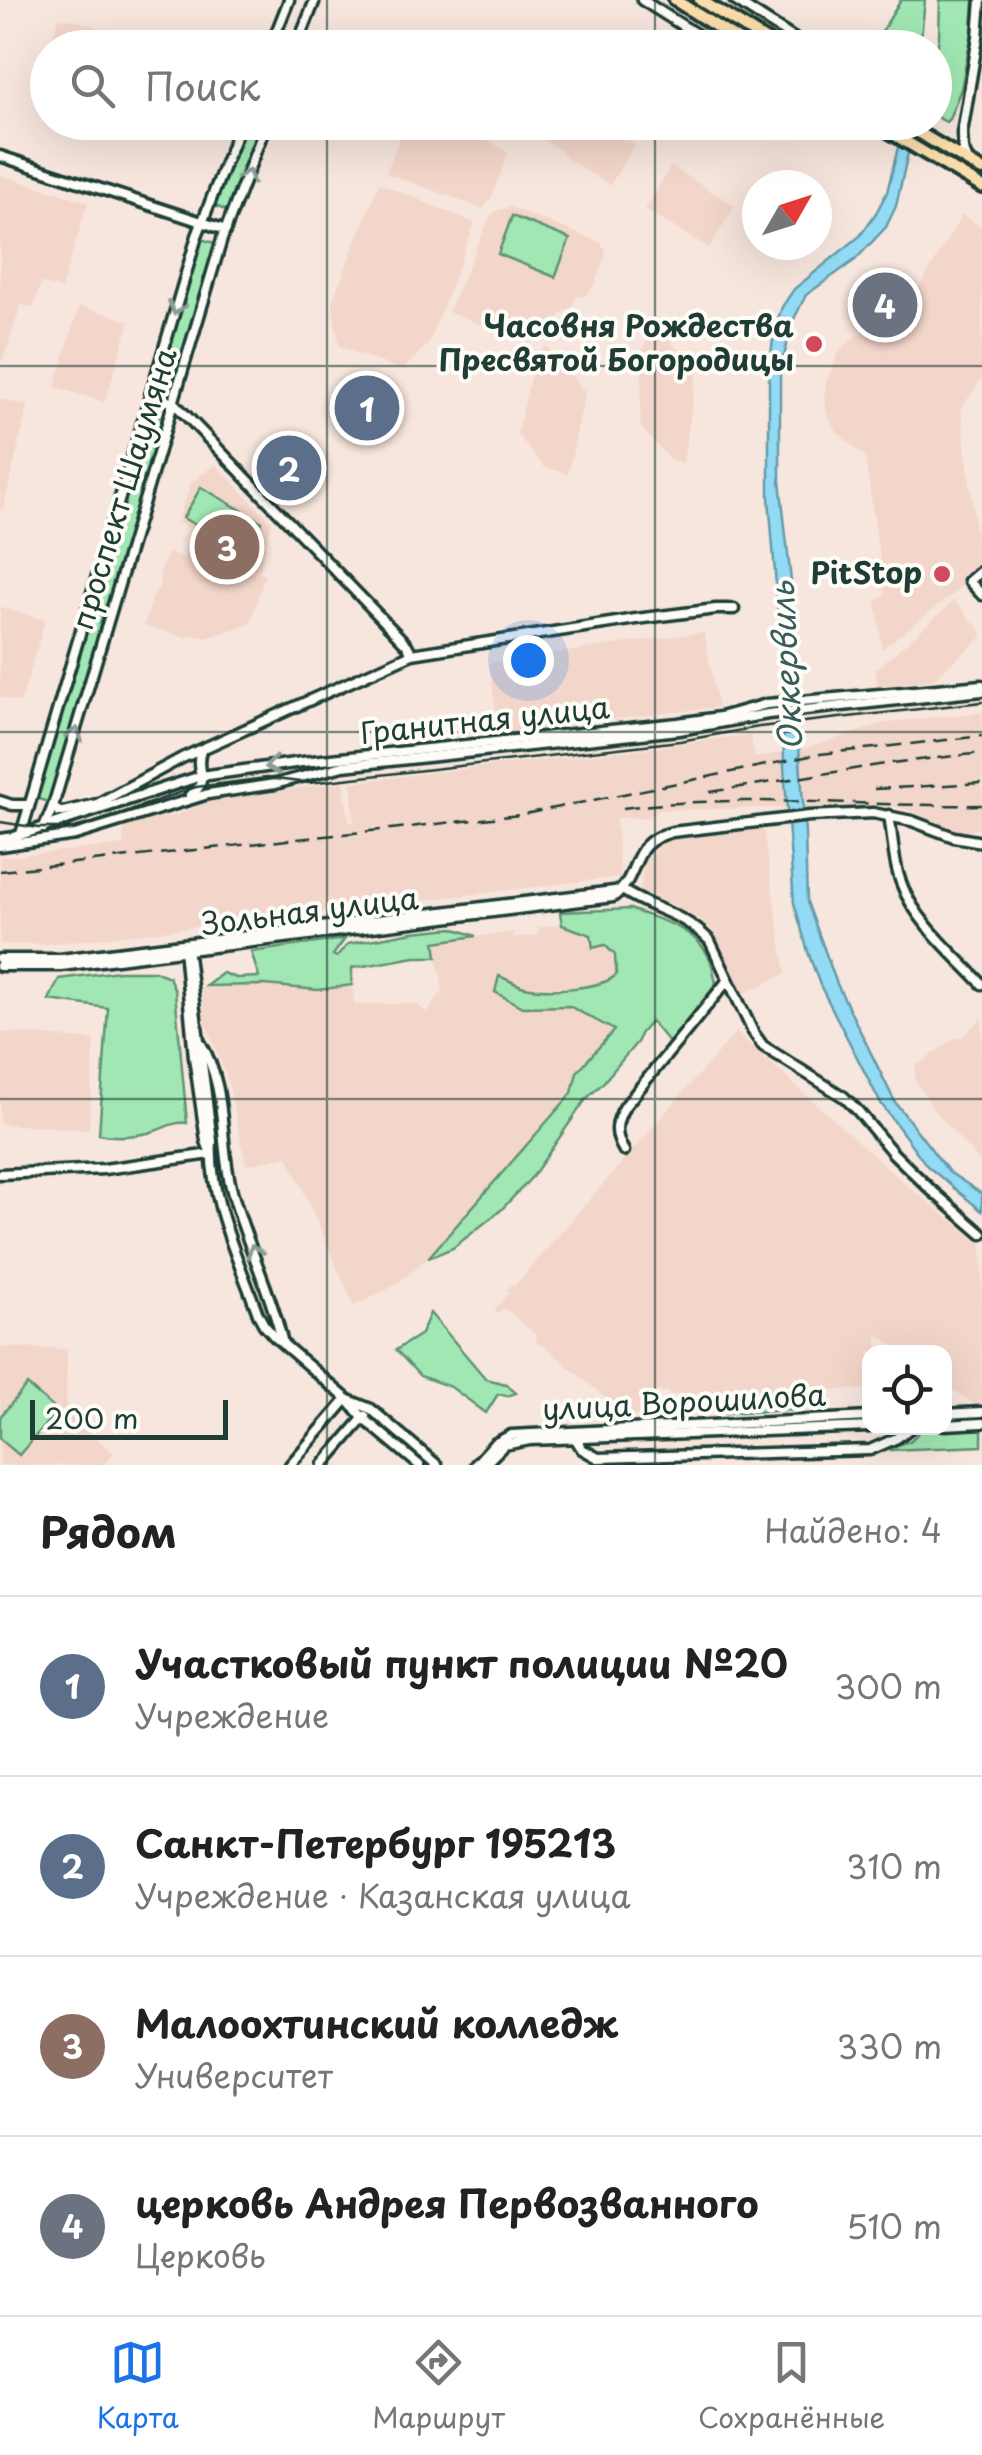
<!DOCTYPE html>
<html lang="ru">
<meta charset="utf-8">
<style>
:root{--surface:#fff;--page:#f6f6f6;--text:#222;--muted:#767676;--line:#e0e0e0;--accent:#1a73e8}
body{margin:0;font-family:"Playpen Sans",sans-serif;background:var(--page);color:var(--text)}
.controls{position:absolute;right:30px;bottom:30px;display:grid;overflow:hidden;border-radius:20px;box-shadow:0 10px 40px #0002}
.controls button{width:90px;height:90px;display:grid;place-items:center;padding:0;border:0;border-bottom:2px solid var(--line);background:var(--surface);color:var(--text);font:50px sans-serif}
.compass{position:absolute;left:742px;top:170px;width:90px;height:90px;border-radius:50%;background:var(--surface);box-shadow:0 10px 40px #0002;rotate:51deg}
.scale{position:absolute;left:30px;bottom:25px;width:198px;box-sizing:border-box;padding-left:10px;border:5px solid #1f3d34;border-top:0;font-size:28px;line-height:35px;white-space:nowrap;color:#1f3d34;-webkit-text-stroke:8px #fdfcf7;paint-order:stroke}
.you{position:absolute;left:528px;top:660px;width:35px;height:35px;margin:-25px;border:8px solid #fff;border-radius:50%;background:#1a73e8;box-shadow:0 0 0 15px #1a73e833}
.badge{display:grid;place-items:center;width:65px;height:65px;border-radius:50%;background:var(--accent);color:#fff;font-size:32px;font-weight:700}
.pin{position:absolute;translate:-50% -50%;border:5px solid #fff;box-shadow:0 2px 10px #0006}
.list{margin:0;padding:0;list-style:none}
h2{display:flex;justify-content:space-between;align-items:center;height:130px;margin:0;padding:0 40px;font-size:42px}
h2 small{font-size:32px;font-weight:400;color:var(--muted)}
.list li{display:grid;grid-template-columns:65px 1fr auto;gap:30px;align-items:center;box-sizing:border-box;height:180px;padding:0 40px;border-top:2px solid var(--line)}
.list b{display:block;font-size:38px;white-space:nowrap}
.list p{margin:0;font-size:32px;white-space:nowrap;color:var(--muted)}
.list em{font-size:32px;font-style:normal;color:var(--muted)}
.icon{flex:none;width:55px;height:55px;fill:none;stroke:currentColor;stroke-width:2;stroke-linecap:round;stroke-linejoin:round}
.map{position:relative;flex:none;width:982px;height:1465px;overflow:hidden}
.search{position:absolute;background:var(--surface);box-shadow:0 10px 40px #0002;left:30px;right:30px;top:30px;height:110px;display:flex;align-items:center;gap:25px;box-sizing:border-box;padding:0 35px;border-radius:55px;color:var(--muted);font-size:38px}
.sheet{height:850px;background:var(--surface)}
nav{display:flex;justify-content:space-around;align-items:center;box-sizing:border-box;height:140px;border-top:2px solid var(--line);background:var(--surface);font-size:28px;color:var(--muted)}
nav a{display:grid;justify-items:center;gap:5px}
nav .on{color:var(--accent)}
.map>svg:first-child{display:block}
.built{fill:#f3d6ca}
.green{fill:#a1e7b3;stroke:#609274;stroke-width:2.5}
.water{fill:#93daf5;stroke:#659ba8;stroke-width:2.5}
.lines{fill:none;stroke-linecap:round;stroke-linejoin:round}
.minor-casing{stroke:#1f3d34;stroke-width:15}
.major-casing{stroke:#1f3d34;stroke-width:18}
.minor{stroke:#fdfcf7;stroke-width:8}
.major{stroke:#fbddab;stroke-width:10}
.tram{stroke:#1f3d34;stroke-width:2.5}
.rail{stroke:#1f3d34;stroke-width:2.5;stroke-dasharray:15 8;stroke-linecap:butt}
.oneway{stroke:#8e9c96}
.grid{fill:none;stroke:#1f3d34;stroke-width:2.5;stroke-opacity:0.55}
.poi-dot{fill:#d1495b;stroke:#fdfcf7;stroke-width:4}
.labels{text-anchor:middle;stroke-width:8;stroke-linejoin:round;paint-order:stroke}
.poi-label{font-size:30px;font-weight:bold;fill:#1f3d34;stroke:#fdfcf7;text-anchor:end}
.street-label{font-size:30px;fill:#1f3d34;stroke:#fdfcf7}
.water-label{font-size:32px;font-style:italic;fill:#365c5b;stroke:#fdfcf7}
</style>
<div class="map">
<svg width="982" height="1465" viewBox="0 0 982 1465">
<rect width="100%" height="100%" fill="#f7e6dd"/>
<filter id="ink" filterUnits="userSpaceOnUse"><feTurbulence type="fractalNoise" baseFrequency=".01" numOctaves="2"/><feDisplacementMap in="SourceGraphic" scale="20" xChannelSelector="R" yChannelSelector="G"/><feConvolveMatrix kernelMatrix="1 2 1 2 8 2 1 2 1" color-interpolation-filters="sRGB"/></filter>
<g filter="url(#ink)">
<!-- built -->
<g class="built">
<path d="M58 18 75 20 131 39 135 43 134 47H51Z"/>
<path d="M405 123H463L508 153 492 197 483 209 386 173Z"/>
<path d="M552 123H600L635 144 610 185 570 161 559 150 542 139Z"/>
<path d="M671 166 735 206 709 248 645 210Z"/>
<path d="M0 175 88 202 61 289 41 283 33 308 21 305 3 361 0 360Z"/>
<path d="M379 183 475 223 429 343 402 371 339 346 332 302Z"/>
<path d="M510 207 599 242 605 248 606 255 594 286 586 295 577 297 572 307 562 313 544 335 528 342 448 312 491 215 498 210Z"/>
<path d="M962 215 982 227V378L961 409 980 566 956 592 882 649 876 600 885 596 865 457 836 431 827 414 824 397 826 382 840 350 857 335 874 329 894 330Z"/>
<path d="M79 306 130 321 105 402 55 387Z"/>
<path d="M659 327 697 374 683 463 671 461 640 427 643 347Z"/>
<path d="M547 346 585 392 568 474 544 467 517 434 536 355Z"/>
<path d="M0 399 28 406 3 509 0 508Z"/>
<path d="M215 464 272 522 259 573 265 575 250 624 206 638 191 635 188 638 144 626 154 594 159 588 160 573 167 552 183 557 188 551 194 531 177 522 191 483Z"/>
<path d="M954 601 982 632V637L932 680 877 686 875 670Z"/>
<path d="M0 607 45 620 21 703 0 697Z"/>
<path d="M704 632 718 707 499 733 489 663Z"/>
<path d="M982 712V829L958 832 904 809 894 806 659 810 647 818H616L620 877 84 940 46 944H0V857L123 845 124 827 139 821 178 815 209 799 344 782 349 822H354L351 782 649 748 750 734 755 755 752 758 803 749 885 723Z"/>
<path d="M763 829 786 974 742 994 711 929 697 918 673 905 640 892 643 863 666 840Z"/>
<path d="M562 925 591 935 593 947 604 945 615 955 616 975 609 983 566 988 524 987 499 977 522 1007 569 1006 614 1030 624 1041 428 1258 396 1285 354 1306 288 1156 246 1165 227 1078 205 1021 201 987 265 985 318 990 352 985 355 1005 412 1003 417 1004 427 1013 443 990 434 942 513 932 514 938 538 935V927Z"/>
<path d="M982 1018V1164L933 1109 915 1080V1067L955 1038 962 1037Z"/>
<path d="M0 1032 95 1040 89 1129 0 1124Z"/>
<path d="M736 1032 911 1189 982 1244V1404H973L945 1383 944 1352H903L877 1334V1352H870L869 1389 669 1395 668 1392H642L644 1416H618L621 1411 549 1350 536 1342V1335L504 1308 498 1313 494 1310 509 1293 506 1290 511 1285 514 1286Z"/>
<path d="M0 1347 67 1349 66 1412 114 1453 104 1465H0Z"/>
</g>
<!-- green -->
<g class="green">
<path d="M901 0H925L920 47H898L879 36Z"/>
<path d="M940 0H974L972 31 961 89 949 119 946 122 935 116V63L939 37Z"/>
<path d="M245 123H262L227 211 213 205Z"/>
<path d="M512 216 570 239 555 277 498 254Z"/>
<path d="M201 239 215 243 172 388 158 384Z"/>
<path d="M150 413 163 417 49 802 35 798Z"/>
<path d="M201 487 262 522 245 553 183 518Z"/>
<path d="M630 909C660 921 695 926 710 959 713 966 714 975 716 983L706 1000 670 1044 651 1021 640 1034 638 1041 602 1084 586 1099 533 1176 501 1210 453 1248 428 1258 572 1093 577 1072 614 1030 569 1006 522 1007 495 992 499 976C506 979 514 983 521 986 542 992 601 990 616 975L615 955 605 945 593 948 591 935 562 925 560 912Z"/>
<path d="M453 928 476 936 435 942 437 957H415L352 968V985L318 990 265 985 206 986 223 973 236 978 259 977 251 952 345 939 333 955 337 957 348 944 413 932Z"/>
<path d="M119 971H155L169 977 175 991 187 1123C172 1121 162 1130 148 1133 133 1136 114 1138 99 1134L108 1008 49 1000 59 979Z"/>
<path d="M430 1313 486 1379 506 1384 516 1393 507 1396 498 1394 486 1413 451 1387 420 1376 396 1350 421 1334Z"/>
<path d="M27 1385 57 1411 19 1455 0 1439V1417Z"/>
<path d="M794 1391 795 1410 726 1413 725 1393Z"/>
<path d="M982 1429V1446L891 1450V1447L910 1441 920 1431Z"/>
</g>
<!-- water -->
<path class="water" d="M915 122 896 206 886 227 855 260 806 295 793 321 780 372V481L791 581 793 657 805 833 807 902 837 984 895 1102 949 1172 982 1194V1211L927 1166 880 1102 820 985 809 955 794 903 784 767 782 661 769 498V372L774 331 782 307 794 289 860 236 876 213 887 192 904 123Z"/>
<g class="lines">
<!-- minor casing -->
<g class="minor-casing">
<g id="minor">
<path d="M642 0 718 48"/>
<path d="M734 0 809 48"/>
<path d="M270 48 289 0"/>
<path d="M296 48 315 0"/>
<path d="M0 156 226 230"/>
<path d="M969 163 963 149 962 133 978 37 981 0"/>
<path d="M150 395 174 403 407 645 412 654"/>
<path d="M982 570 969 581 982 595"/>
<path d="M190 795C212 781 193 771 201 751"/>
<path d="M0 801 12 805H29"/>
<path d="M53 806 59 812H63L97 804 182 758 412 654 636 619 716 609H734"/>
<path d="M889 815C893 838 893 863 902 885 915 921 956 956 982 984"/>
<path d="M44 828 53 806 222 239 267 122"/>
<path d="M21 834 197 236 241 122"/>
<path d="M0 839 14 837 201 776 302 762 678 723 720 717 767 704 982 685"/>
<path d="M0 846 75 835 208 794 275 784 343 766 679 730 768 714 982 691"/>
<path d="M622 890C654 911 681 911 710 941L753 1032 763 1046 844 1097 858 1111 893 1153 930 1189 982 1234"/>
<path d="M184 948 194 1057 206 1141 210 1151"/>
<path d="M187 948 212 1141C208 1197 239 1261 258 1314L264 1325 275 1337 347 1399 363 1418 419 1465"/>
<path d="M0 959H60L622 890"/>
<path d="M0 966H61L613 897C643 874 627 843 672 832L810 816 873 813 912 821 954 837 982 842"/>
<path d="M200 1042C229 1089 218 1141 232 1191 246 1243 271 1291 283 1344"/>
<path d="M624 1151C614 1135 615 1122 625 1106L728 980"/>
<path d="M0 1174 104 1169 211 1154"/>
<path d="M351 1401 371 1409 437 1465"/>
<path d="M944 1414 982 1412"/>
<path d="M944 1425 982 1423"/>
<path d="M575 1438 582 1449 598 1458 870 1450 897 1438 910 1428"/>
<path d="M290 1465 347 1399"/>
<path d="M323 1465 365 1416"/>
<path d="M475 1465 494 1444 511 1435 870 1417"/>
<path d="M484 1465 504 1445 530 1440 870 1427"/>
</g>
</g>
<!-- major casing -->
<g class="major-casing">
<g id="major">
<path d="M675 0 750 48"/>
<path d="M700 0 778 48"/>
<path d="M873 122 982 187"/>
<path d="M901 122 982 170"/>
</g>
</g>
<!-- minor -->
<use href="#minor" class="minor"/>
<!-- major -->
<use href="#major" class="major"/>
<!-- tram -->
<path class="tram" d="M0 822 39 828H73L93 823 196 787 266 778 309 783 680 741 759 727 982 702"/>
<!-- rail -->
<g class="rail">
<path d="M874 789 982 783"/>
<path d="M710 792 891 763 982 753"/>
<path d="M623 808C742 793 862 807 982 805"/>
<path d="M0 871 520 815 820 754 982 736"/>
</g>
</g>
<!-- one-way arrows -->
<defs><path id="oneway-chevron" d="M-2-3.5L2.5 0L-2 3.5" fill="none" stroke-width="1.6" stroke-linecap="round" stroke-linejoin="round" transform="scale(2.5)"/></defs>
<g class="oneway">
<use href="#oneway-chevron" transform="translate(247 176) rotate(-70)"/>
<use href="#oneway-chevron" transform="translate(176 308) rotate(106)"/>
<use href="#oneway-chevron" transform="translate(75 734) rotate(-73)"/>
<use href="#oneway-chevron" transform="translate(272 766) rotate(172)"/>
<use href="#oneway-chevron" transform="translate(254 1251) rotate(-110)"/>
</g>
</g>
<!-- grid -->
<path class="grid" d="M327 0V48M655 0V48M327 122V1465M655 122V1465M0 366H982M0 732H982M0 1099H982"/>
<!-- markers -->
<g class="poi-dot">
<circle cx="814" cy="344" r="10"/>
<circle cx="942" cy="574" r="10"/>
</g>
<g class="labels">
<!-- poi labels -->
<g class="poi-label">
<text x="794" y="337">Часовня Рождества<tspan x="794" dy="34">Пресвятой Богородицы</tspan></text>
<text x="922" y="584">PitStop</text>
</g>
<!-- street labels -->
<g class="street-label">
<text transform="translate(125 489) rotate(-73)" y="10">проспект Шаумяна</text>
<text transform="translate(485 721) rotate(-6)" y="10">Гранитная улица</text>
<text transform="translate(310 912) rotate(-7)" y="10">Зольная улица</text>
<text transform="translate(684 1403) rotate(-3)" y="10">улица Ворошилова</text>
</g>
<!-- water labels -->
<g class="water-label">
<text transform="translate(787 666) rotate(-93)" y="11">Оккервиль</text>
</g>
</g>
</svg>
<div class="controls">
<button><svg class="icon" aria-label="locate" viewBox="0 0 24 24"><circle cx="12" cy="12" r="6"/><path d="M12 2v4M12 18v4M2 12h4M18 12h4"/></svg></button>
</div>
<svg class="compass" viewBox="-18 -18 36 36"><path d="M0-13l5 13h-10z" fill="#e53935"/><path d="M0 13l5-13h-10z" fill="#767676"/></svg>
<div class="scale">200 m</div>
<div class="you"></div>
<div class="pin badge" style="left:367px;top:408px;background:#5c6f8a">1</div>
<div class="pin badge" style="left:289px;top:468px;background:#5c6f8a">2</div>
<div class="pin badge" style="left:227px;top:547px;background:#8d6e63">3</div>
<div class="pin badge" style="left:885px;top:305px;background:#6b7280">4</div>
<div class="search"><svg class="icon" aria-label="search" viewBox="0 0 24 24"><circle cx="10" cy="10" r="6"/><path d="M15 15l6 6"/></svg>Поиск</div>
</div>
<section class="sheet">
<h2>Рядом<small>Найдено: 4</small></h2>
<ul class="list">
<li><span class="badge" style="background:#5c6f8a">1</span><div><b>Участковый пункт полиции №20</b><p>Учреждение</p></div><em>300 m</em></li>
<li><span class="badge" style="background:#5c6f8a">2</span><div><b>Санкт-Петербург 195213</b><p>Учреждение · Казанская улица</p></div><em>310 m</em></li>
<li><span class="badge" style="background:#8d6e63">3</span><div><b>Малоохтинский колледж</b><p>Университет</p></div><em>330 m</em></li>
<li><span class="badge" style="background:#6b7280">4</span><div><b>церковь Андрея Первозванного</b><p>Церковь</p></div><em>510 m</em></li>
</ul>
</section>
<nav>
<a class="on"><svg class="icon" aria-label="map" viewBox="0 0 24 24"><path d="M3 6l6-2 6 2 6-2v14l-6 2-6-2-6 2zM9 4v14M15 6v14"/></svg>Карта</a>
<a><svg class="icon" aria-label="directions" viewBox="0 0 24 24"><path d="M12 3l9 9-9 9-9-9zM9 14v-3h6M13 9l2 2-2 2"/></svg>Маршрут</a>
<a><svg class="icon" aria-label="saved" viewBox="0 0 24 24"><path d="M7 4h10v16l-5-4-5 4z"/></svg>Сохранённые</a>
</nav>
